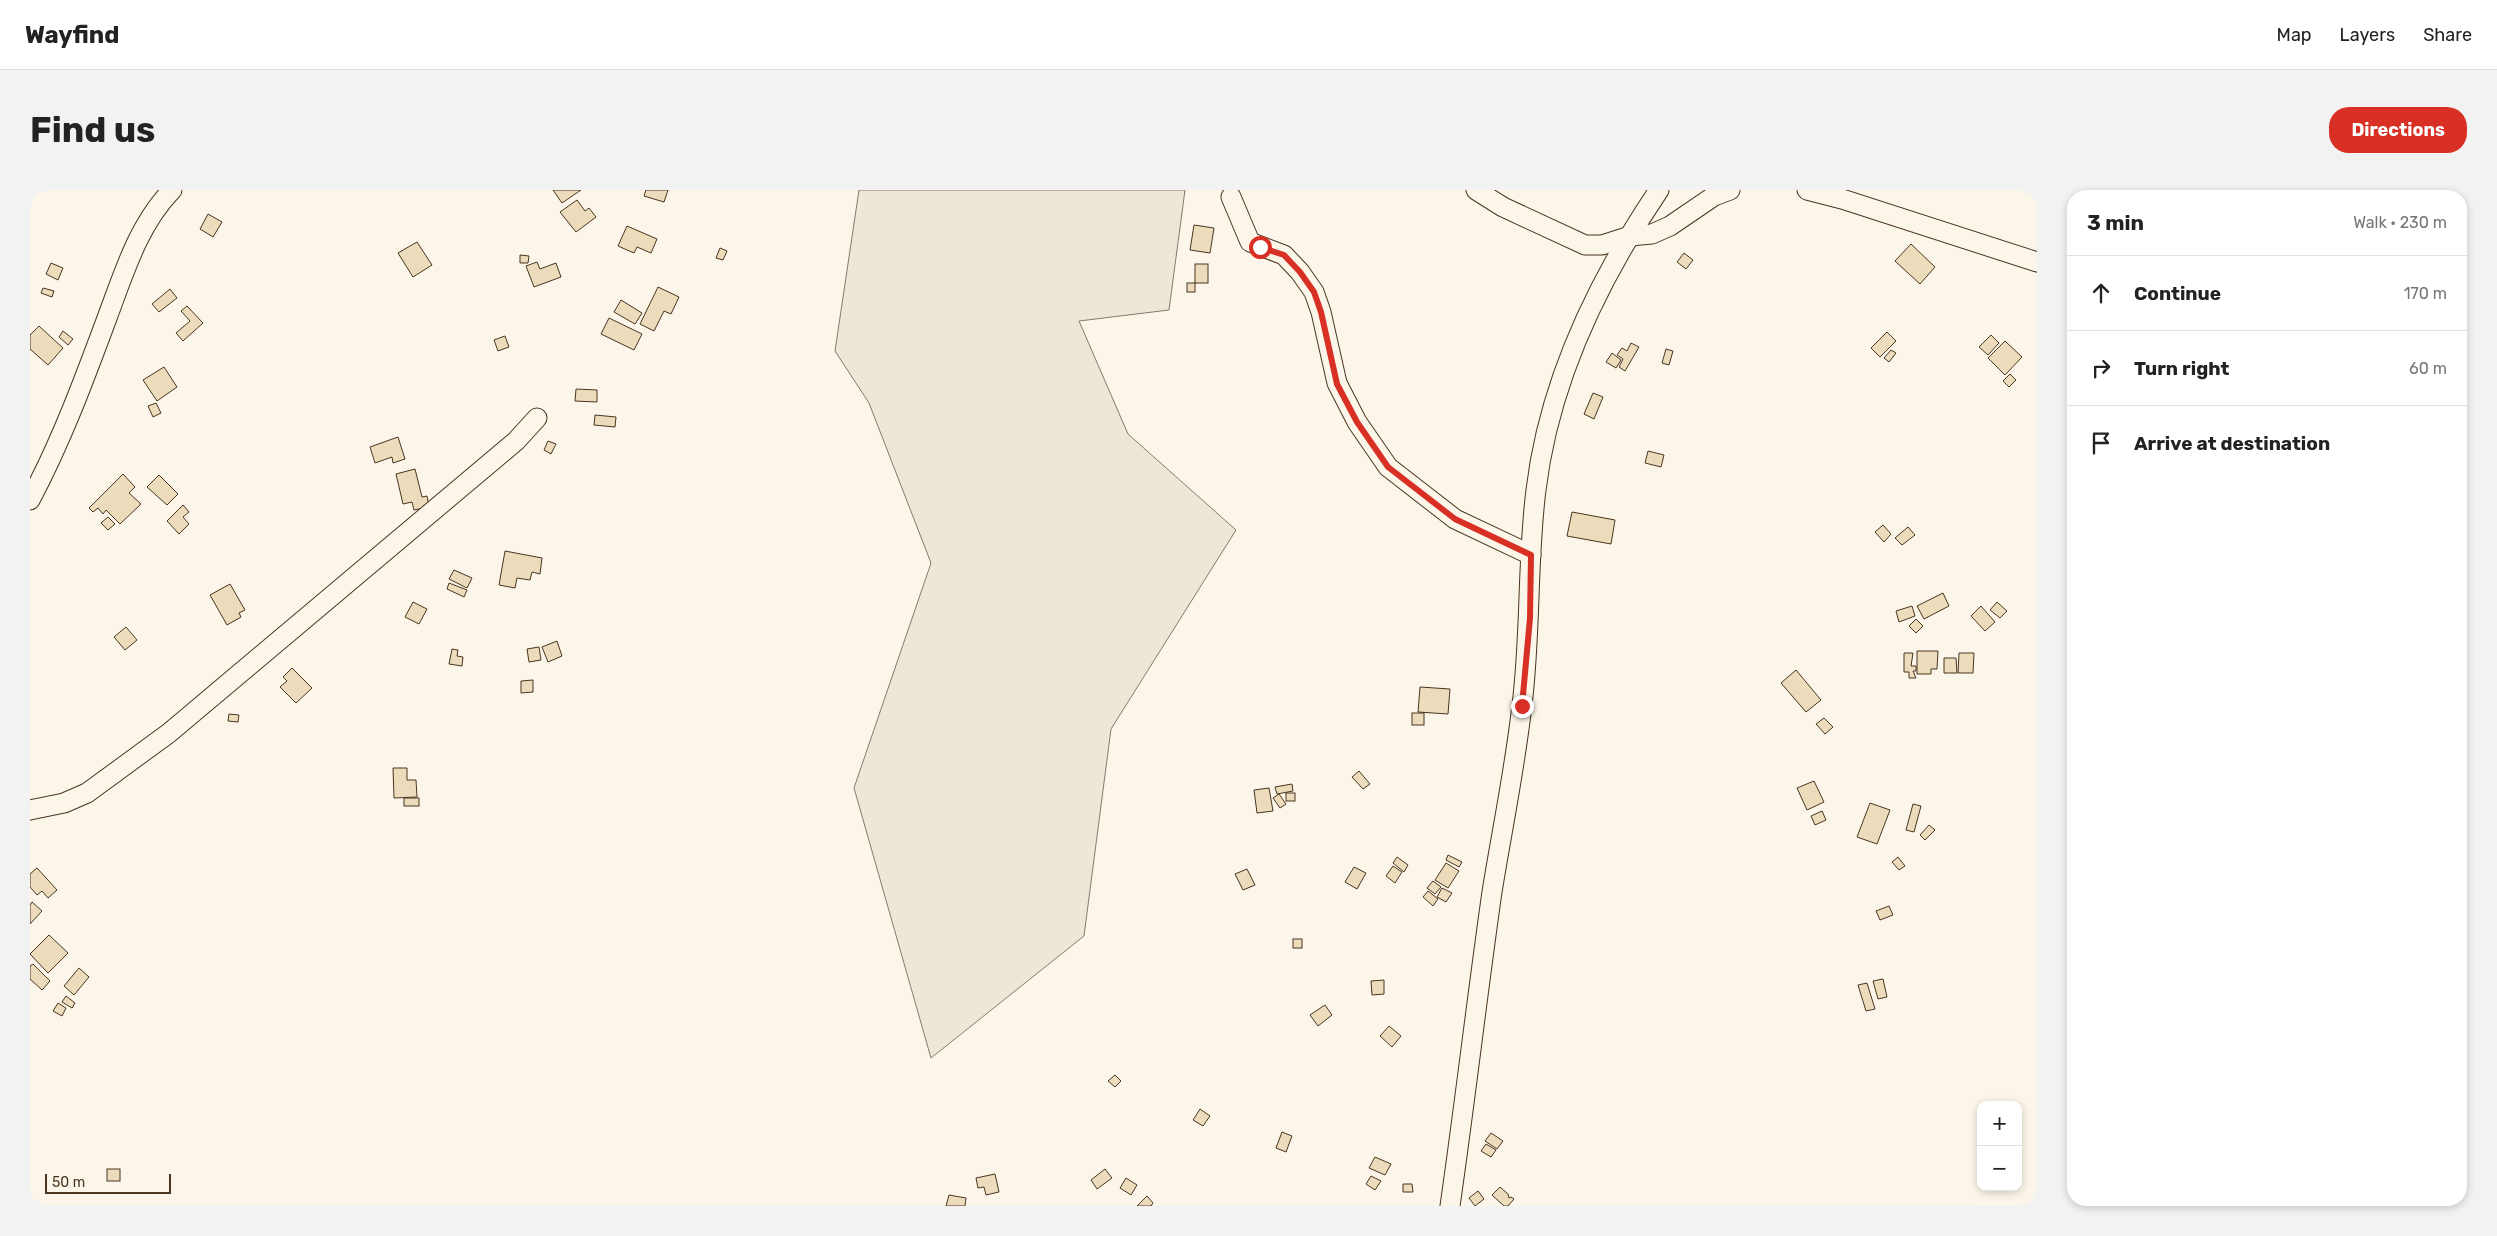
<!DOCTYPE html>
<meta charset="utf-8">
<style>
:root{--surface:#fff;--page:#f2f2f2;--text:#222;--muted:#767676;--line:#e0e0e0;--accent:#d93025}
body{margin:0;font-family:Rubik,sans-serif;background:var(--page);color:var(--text)}
.controls{position:absolute;right:15px;bottom:15px;display:grid;overflow:hidden;border-radius:10px;box-shadow:0 2px 8px #0003}
.controls button{width:45px;height:45px;display:grid;place-items:center;padding:0;border:0;border-bottom:1px solid var(--line);background:var(--surface);color:var(--text);font:25px sans-serif}
.scale{position:absolute;left:15px;bottom:12px;width:126px;box-sizing:border-box;padding-left:5px;border:2px solid #4a3520;border-top:0;font-size:14px;line-height:18px;white-space:nowrap;color:#4a3520;-webkit-text-stroke:4px #fbf6e9;paint-order:stroke}
.stop{position:absolute;width:15px;height:15px;margin:-11px;border:4px solid #d93025;border-radius:50%;background:#fff}
.stop.end{background:#d93025;border-color:#fff;box-shadow:0 1px 5px #0008}
.list{margin:0;padding:0;list-style:none}
h2{display:flex;justify-content:space-between;align-items:center;height:65px;margin:0;padding:0 20px;font-size:21px}
h2 small{font-size:16px;font-weight:400;color:var(--muted)}
.list li{display:grid;grid-template-columns:32px 1fr auto;gap:15px;align-items:center;box-sizing:border-box;height:75px;padding:0 20px;border-top:1px solid var(--line)}
.list b{display:block;font-size:19px;white-space:nowrap}
.list em{font-size:16px;font-style:normal;color:var(--muted)}
.icon{flex:none;width:28px;height:28px;fill:none;stroke:currentColor;stroke-width:2;stroke-linecap:round;stroke-linejoin:round}
.map{position:relative;flex:none;width:2007px;height:1016px;overflow:hidden;border-radius:20px}
header{display:flex;align-items:center;gap:30px;box-sizing:border-box;height:70px;padding:0 25px;background:var(--surface);border-bottom:1px solid var(--line)}
header strong{font-size:24px}
nav{display:flex;gap:28px;margin-inline-start:auto;font-size:18px}
.intro{display:flex;align-items:center;justify-content:space-between;box-sizing:border-box;height:120px;padding:0 30px}
h1{margin:0;font-size:35px}
.button{padding:12px 22px;border-radius:20px;background:var(--accent);color:#fff;font-size:18px;font-weight:700}
main{display:flex;gap:30px;padding:0 30px}
aside{flex:1;background:var(--surface);border-radius:20px;box-shadow:0 2px 8px #0003}
.map>svg:first-child{display:block}
.green{fill:#ede6d9;stroke:#887966}
.building{fill:#ecdcbc;stroke:#4a3520}
.lines{fill:none;stroke-linecap:round;stroke-linejoin:round}
.minor-casing{stroke:#4a3520;stroke-width:21}
.minor{stroke:#fbf6e9;stroke-width:19}
.route{stroke:#d93025;stroke-width:6}
</style>
<header>
<strong>Wayfind</strong>
<nav><a>Map</a><a>Layers</a><a>Share</a></nav>
</header>
<div class="intro"><h1>Find us</h1><a class="button">Directions</a></div>
<main>
<div class="map">
<svg width="2007" height="1016" viewBox="0 0 2007 1016">
<rect width="100%" height="100%" fill="#fbf6e9"/>
<!-- green -->
<path class="green" d="M829 0H1155L1139 120 1049 131 1098 244 1206 340 1081 539 1054 746 901 868 824 598 901 373 839 213 805 161Z"/>
<!-- building -->
<g class="building">
<path d="M523 0H551L532 13Z"/>
<path d="M616 0H638L634 12 614 6Z"/>
<path d="M547 10 555 21 559 18 566 27 546 42 530 22Z"/>
<path d="M178 24 192 32 183 47 170 39Z"/>
<path d="M1164 35 1184 38 1180 63 1160 60Z"/>
<path d="M597 36 627 49 621 63 607 57 604 63 588 56Z"/>
<path d="M387 52 402 75 383 87 368 63Z"/>
<path d="M1881 54 1905 77 1890 94 1865 71Z"/>
<path d="M690 58 697 61 693 70 686 68Z"/>
<path d="M1654 63 1663 70 1656 79 1647 72Z"/>
<path d="M490 65 499 66 498 73H490Z"/>
<path d="M507 72 510 79 526 73 531 87 504 97 496 76Z"/>
<path d="M21 73 33 78 28 90 16 84Z"/>
<rect x="1165" y="74" width="13" height="19"/>
<rect x="1157" y="93" width="8" height="9"/>
<path d="M628 97 649 107 641 124 634 121 624 141 610 134Z"/>
<path d="M13 98 24 101 22 107 11 103Z"/>
<path d="M140 99 147 108 129 122 122 114Z"/>
<path d="M591 110 612 123 605 134 584 122Z"/>
<path d="M157 116 173 133 153 151 146 143 160 131 151 121Z"/>
<path d="M579 128 612 144 604 160 571 144Z"/>
<path d="M9 136 33 158 18 175 0 159V145Z"/>
<path d="M33 141 43 149 38 155 29 147Z"/>
<path d="M1857 142 1866 151 1850 167 1841 158Z"/>
<path d="M1961 145 1969 153 1958 165 1949 157Z"/>
<path d="M475 146 479 157 468 161 464 150Z"/>
<path d="M1975 151 1992 167 1975 185 1958 168Z"/>
<path d="M1601 153 1609 157 1595 181 1589 177 1593 169 1587 165 1592 158 1597 161Z"/>
<path d="M1636 159 1643 161 1639 175 1632 173Z"/>
<path d="M1861 160 1866 163 1859 172 1854 168Z"/>
<path d="M1582 163 1591 170 1586 178 1576 172Z"/>
<path d="M134 177 147 197 127 211 113 190Z"/>
<path d="M1980 184 1986 190 1979 197 1973 191Z"/>
<path d="M546 199 567 200V212L545 211Z"/>
<path d="M1563 203 1573 207 1564 229 1554 224Z"/>
<path d="M126 213 131 223 123 227 118 216Z"/>
<path d="M565 225 586 227 585 237 564 235Z"/>
<path d="M368 247 375 269 363 273 362 267 345 273 340 257Z"/>
<path d="M518 251 526 254 521 264 514 260Z"/>
<path d="M1618 261 1634 265 1631 277 1615 273Z"/>
<path d="M385 279 392 307 397 306 399 317 384 320 382 312 373 314 366 284Z"/>
<path d="M93 284 105 297 99 303 111 314 90 334 76 320 73 324 68 318 63 322 59 318Z"/>
<path d="M129 285 148 304 137 315 117 297Z"/>
<path d="M153 315 159 322 153 327 159 334 149 344 137 331Z"/>
<path d="M1542 322 1585 330 1581 354 1537 346Z"/>
<path d="M78 327 85 334 78 340 71 333Z"/>
<path d="M1853 335 1861 344 1854 352 1845 342Z"/>
<path d="M1878 337 1885 345 1872 355 1865 348Z"/>
<path d="M475 361 512 368 510 384 502 382 500 390 487 388 485 398 469 395Z"/>
<path d="M424 380 442 388 437 398 419 389Z"/>
<path d="M419 393 437 400 434 407 417 399Z"/>
<path d="M200 394 215 420 209 423 211 427 197 435 180 405Z"/>
<path d="M1913 403 1919 416 1894 429 1887 416Z"/>
<path d="M383 412 397 419 389 434 375 427Z"/>
<path d="M1967 412 1977 421 1970 428 1960 420Z"/>
<path d="M1882 416 1885 426 1869 432 1866 421Z"/>
<path d="M1951 416 1965 432 1955 441 1941 426Z"/>
<path d="M1886 429 1893 436 1886 443 1879 436Z"/>
<path d="M96 437 107 450 95 460 84 447Z"/>
<path d="M527 451 532 466 518 472 512 457Z"/>
<path d="M509 457 511 470 499 472 497 459Z"/>
<path d="M422 459 428 460 427 466 433 467 432 476 419 474Z"/>
<path d="M1887 461H1908L1907 479H1901V484H1887Z"/>
<path d="M1874 463H1883L1881 476H1886V481H1883L1886 488H1879V482H1874Z"/>
<path d="M1929 463H1944L1943 483H1928Z"/>
<path d="M1914 468H1926L1927 483H1914Z"/>
<path d="M262 478 282 498 266 513 250 497 257 491 253 487Z"/>
<path d="M1766 480 1791 510 1776 522 1751 493Z"/>
<path d="M503 490V502L491 503V491Z"/>
<path d="M1390 497 1420 499 1418 524 1388 522Z"/>
<rect x="1382" y="523" width="12" height="12"/>
<path d="M199 524 209 525 208 532 198 531Z"/>
<path d="M1794 528 1803 537 1795 544 1786 534Z"/>
<path d="M363 578H377V590H386L387 607 364 608Z"/>
<path d="M1329 581 1340 594 1333 599 1322 587Z"/>
<path d="M1784 591 1794 612 1777 620 1767 598Z"/>
<path d="M1262 594 1263 601 1247 604 1245 597Z"/>
<path d="M1239 598 1243 621 1227 623 1224 600Z"/>
<rect x="1256" y="603" width="9" height="8"/>
<path d="M1249 604 1256 614 1250 618 1243 608Z"/>
<rect x="374" y="608" width="15" height="8"/>
<path d="M1840 613 1860 620 1847 654 1827 647Z"/>
<path d="M1883 614 1891 616 1884 642 1876 640Z"/>
<path d="M1792 621 1796 630 1785 635 1781 626Z"/>
<path d="M1899 635 1905 640 1895 650 1890 645Z"/>
<path d="M1418 665 1432 672 1429 677 1416 670Z"/>
<path d="M1367 667 1378 675 1374 682 1363 673Z"/>
<path d="M1868 667 1875 676 1869 680 1862 672Z"/>
<path d="M1416 673 1429 681 1418 698 1405 690Z"/>
<path d="M1363 676 1372 682 1365 693 1356 686Z"/>
<path d="M1324 677 1336 683 1327 699 1315 692Z"/>
<path d="M7 678 27 700 18 708 12 701 7 705 0 697V684Z"/>
<path d="M1217 679 1225 695 1213 700 1205 684Z"/>
<path d="M1403 691 1411 697 1405 704 1397 698Z"/>
<path d="M1412 698 1422 703 1416 712 1407 707Z"/>
<path d="M1398 701 1408 709 1403 716 1393 707Z"/>
<path d="M2 712 12 721 0 734V715Z"/>
<path d="M1859 716 1863 725 1850 730 1846 721Z"/>
<path d="M19 745 38 763 18 783 0 764Z"/>
<rect x="1263" y="749" width="9" height="9"/>
<path d="M3 774 20 791 12 800 0 789V776Z"/>
<path d="M49 778 59 787 44 805 34 796Z"/>
<path d="M1853 789 1857 807 1848 809 1843 791Z"/>
<path d="M1354 790V804L1342 805 1341 791Z"/>
<path d="M1837 793 1845 819 1836 821 1828 795Z"/>
<path d="M36 806 45 813 42 818 32 812Z"/>
<path d="M28 813 36 818 32 826 23 821Z"/>
<path d="M1295 815 1302 825 1288 836 1280 825Z"/>
<path d="M1359 836 1371 846 1362 857 1350 846Z"/>
<path d="M1085 885 1091 891 1085 897 1078 891Z"/>
<path d="M1170 919 1180 926 1173 936 1163 930Z"/>
<path d="M1252 942 1262 946 1256 962 1246 958Z"/>
<path d="M1461 943 1473 951 1467 959 1455 951Z"/>
<path d="M1456 954 1466 960 1461 967 1451 961Z"/>
<path d="M1345 967 1361 974 1355 985 1339 978Z"/>
<rect x="77" y="979" width="13" height="12"/>
<path d="M1075 979 1082 988 1067 999 1061 990Z"/>
<path d="M965 984 969 1002 956 1005 954 997 948 998 946 988Z"/>
<path d="M1341 986 1351 991 1345 1000 1336 994Z"/>
<path d="M1096 988 1107 995 1101 1005 1090 998Z"/>
<path d="M1373 994H1382L1383 1002H1373Z"/>
<path d="M1470 997 1478 1004 1479 1008 1481 1007 1484 1009 1478 1016H1474L1462 1005Z"/>
<path d="M1448 1001 1454 1009 1445 1016 1439 1008Z"/>
<path d="M919 1005 936 1008 935 1016H916Z"/>
<path d="M1117 1006 1123 1013 1121 1016H1107Z"/>
</g>
<g class="lines">
<!-- minor casing -->
<g class="minor-casing">
<g id="minor">
<path d="M1446 0 1473 17 1555 55H1572L1600 46 1622 44 1640 36 1684 6 1700 0"/>
<path d="M1777 0 1812 9 2007 72"/>
<path d="M1201 7 1220 52 1254 65 1270 82 1284 102 1291 122 1307 193 1327 232 1358 277 1425 329 1501 365"/>
<path d="M0 310C31 252 54 190 77 128 94 83 108 35 142 0"/>
<path d="M0 620 34 613 57 603 139 543 486 251 507 228"/>
<path d="M1420 1016C1435 912 1447 807 1462 702 1472 640 1485 578 1492 515 1501 443 1497 371 1506 300 1519 191 1568 90 1629 0"/>
</g>
</g>
<!-- minor -->
<use href="#minor" class="minor"/>
</g>
<g class="lines">
<!-- route -->
<path class="route" d="M1230 57 1254 65 1270 82 1284 102 1291 122 1307 194 1327 232 1358 277 1425 329 1501 365 1500 428 1492 516"/>
</g>
</svg>
<div class="controls">
<button>+</button>
<button>−</button>
</div>
<div class="scale">50 m</div>
<div class="stop" style="left:1230px;top:57px"></div>
<div class="stop end" style="left:1492px;top:516px"></div>
</div>
<aside>
<h2>3 min<small>Walk · 230 m</small></h2>
<ul class="list">
<li><svg class="icon" aria-label="ahead" viewBox="0 0 24 24"><path d="M12 20V5M6 11l6-6 6 6"/></svg><div><b>Continue</b></div><em>170 m</em></li>
<li><svg class="icon" aria-label="right" viewBox="0 0 24 24"><path d="M7 20v-9h11M14 6l5 5-5 5"/></svg><div><b>Turn right</b></div><em>60 m</em></li>
<li><svg class="icon" aria-label="arrive" viewBox="0 0 24 24"><path d="M6 21V4h12l-3 4 3 4H6"/></svg><div><b>Arrive at destination</b></div></li>
</ul>
</aside>
</main>
